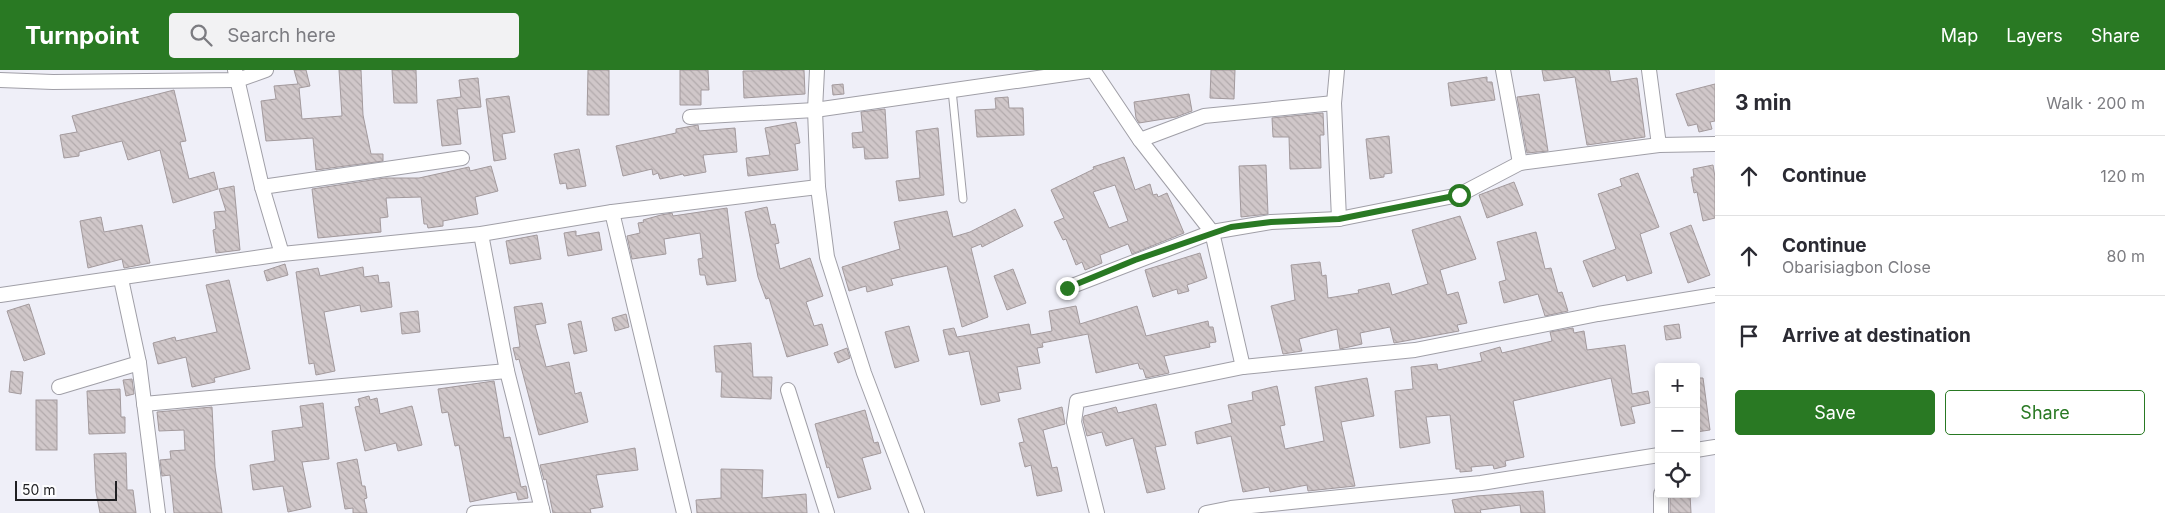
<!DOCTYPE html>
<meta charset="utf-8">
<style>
:root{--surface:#fff;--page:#f2f2f3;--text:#2b2b33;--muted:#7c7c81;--line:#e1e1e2;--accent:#297923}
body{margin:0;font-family:Inter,sans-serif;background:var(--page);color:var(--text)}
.controls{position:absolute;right:15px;bottom:15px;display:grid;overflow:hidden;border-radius:5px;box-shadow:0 2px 8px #0003}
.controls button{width:45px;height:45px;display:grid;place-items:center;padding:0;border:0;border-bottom:1px solid var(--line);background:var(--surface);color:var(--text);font:25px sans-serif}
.scale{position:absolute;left:15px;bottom:12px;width:102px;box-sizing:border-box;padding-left:5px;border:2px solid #1f1f22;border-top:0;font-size:14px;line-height:18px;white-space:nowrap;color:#1f1f22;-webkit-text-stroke:4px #fdfdff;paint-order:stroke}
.stop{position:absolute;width:15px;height:15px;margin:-11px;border:4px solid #297923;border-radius:50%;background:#fff}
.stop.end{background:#297923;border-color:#fff;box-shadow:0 1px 5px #0008}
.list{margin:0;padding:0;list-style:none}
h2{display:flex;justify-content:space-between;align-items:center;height:65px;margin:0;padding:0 20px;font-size:21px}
h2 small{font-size:16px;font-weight:400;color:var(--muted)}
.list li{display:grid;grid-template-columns:32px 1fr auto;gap:15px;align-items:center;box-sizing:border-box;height:80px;padding:0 20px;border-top:1px solid var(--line)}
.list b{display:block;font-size:19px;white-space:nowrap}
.list p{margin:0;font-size:16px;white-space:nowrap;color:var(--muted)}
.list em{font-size:16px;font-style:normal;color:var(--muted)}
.actions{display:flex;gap:10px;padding:15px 20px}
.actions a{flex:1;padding:11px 0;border:1px solid var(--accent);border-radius:5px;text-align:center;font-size:18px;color:var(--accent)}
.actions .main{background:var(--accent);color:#fff}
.icon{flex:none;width:28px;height:28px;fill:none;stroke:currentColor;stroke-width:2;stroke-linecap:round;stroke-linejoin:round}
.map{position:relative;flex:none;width:1715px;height:443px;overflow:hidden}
header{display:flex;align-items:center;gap:30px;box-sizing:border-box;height:70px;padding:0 25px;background:var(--accent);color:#fff}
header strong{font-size:24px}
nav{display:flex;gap:28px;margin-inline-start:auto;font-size:18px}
.search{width:350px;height:45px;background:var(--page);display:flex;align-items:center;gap:12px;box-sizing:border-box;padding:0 18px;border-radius:5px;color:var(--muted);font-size:19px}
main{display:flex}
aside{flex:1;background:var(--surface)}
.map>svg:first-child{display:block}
.building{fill:url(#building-back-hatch);stroke:#a39a9d;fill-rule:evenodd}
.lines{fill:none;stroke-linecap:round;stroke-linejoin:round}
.lane-casing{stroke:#a09fa7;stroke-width:9}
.street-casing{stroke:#a09fa7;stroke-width:16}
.lane{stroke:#fff;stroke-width:7}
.street{stroke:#fff;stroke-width:14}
.route{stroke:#297923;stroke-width:6}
</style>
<header>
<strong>Turnpoint</strong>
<div class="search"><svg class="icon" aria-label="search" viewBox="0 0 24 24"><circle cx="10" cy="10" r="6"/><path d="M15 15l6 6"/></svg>Search here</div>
<nav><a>Map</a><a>Layers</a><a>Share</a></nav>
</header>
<main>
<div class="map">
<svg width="1715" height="443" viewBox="0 0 1715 443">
<defs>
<pattern id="building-back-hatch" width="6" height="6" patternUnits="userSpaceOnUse" patternTransform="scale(1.25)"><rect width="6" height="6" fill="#d0c7c9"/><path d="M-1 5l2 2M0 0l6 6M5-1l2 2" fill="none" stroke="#b2aaac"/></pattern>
</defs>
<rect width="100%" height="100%" fill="#efeff8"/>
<!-- building -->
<g class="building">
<path d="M294 0H306L310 16 299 18 302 49 342 46 339 0H361L363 45 371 84H383V91L316 100 313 68 266 71 261 31 276 29 274 16 298 14Z"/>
<path d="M392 0H416L417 33H394Z"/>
<path d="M588 0H609V45H587Z"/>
<path d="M680 0H708L709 20H701V35H680Z"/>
<path d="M804 0 805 24 744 28 743 1Z"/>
<path d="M1211 0H1235L1234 29 1210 28Z"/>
<path d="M1542 0H1609L1611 12 1637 8 1645 67 1587 75 1575 7 1544 11Z"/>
<path d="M1487 7V12H1492L1495 30 1451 36 1448 13Z"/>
<path d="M478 8 481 37 457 39 461 74 442 76 437 30 461 27 459 10Z"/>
<path d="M843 14 844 24 833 25 832 15Z"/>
<path d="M1715 14V51L1710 52 1712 59 1699 62 1697 54 1688 56 1676 24Z"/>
<path d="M174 20 186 71 180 72 189 109 214 102 218 119 173 133 160 80 128 90 122 71 79 82V86L64 88 60 65 77 62 72 46Z"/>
<path d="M1189 24 1192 41 1176 47 1139 53 1136 48 1134 32Z"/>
<path d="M1539 24 1548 81 1527 83 1517 27Z"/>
<path d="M509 26 515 62 502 64 506 89 494 91 486 29Z"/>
<path d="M1008 27 1009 38H1023L1024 65 977 67 975 40 996 39 995 28Z"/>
<path d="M885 39 888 88 865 89 864 77 853 78 852 63 863 62 861 42Z"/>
<path d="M1323 43 1324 65H1320L1321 98 1290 99 1289 67H1273L1272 48Z"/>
<path d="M796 52 800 73 795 74 798 100 748 106 746 88 770 85 765 58Z"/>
<path d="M698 55 699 61 735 58 737 82 703 85 706 102 684 106 683 104 660 109 658 103 653 105 652 99 623 106 616 76 676 63V59Z"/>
<path d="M938 58 944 125 899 131 896 111 920 108 916 61Z"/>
<path d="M1389 66 1392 103 1384 104V107L1370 109 1366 69Z"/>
<path d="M579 79 586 116 567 119 566 113 560 114 554 84Z"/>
<path d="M1124 87 1135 120 1150 114 1153 125 1157 124 1158 127 1167 123 1184 163 1132 184 1128 174 1100 185 1102 193 1085 200 1082 192 1076 195 1066 169 1063 170 1054 152 1064 148 1051 120 1094 99 1093 97ZM1115 115 1128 151 1109 158 1093 122Z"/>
<path d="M1266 95 1268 144 1241 147 1239 96Z"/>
<path d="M1713 95 1715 107V148L1703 151 1697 122 1694 123 1691 107H1694L1693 99Z"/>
<path d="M491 96 498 121 475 127 478 144 443 151V156L428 158 427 154H424L421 127 386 128 388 147 380 148 381 162 318 168 312 119 385 108H419L469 97 470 101Z"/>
<path d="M1638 103 1659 157 1640 164 1652 203 1627 211 1625 205 1593 217 1583 191 1616 179 1598 124 1622 116 1620 109Z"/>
<path d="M1514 112 1523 135 1487 148 1479 125Z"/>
<path d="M234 116 240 180 216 183 213 160 216 159 214 142 226 141 219 119Z"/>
<path d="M767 137 771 155 775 154 779 173 775 174 780 199 810 188 823 226 806 232 814 256 822 254 828 275 787 287 769 228 766 229 758 207 745 142Z"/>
<path d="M727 138 736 211 707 215 705 205H700L698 189 703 188 700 163 664 169 666 184 632 189 627 166 640 163 638 153 644 152 643 150 661 145 672 143 673 146Z"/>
<path d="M1015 139 1023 156 982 177 981 174 971 178 988 247 962 257 947 196 891 209 893 215 867 222 866 216 849 221 842 197 900 179 894 152 947 141 953 167 970 162Z"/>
<path d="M1460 146 1476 189 1440 200 1447 225 1458 222 1467 253 1457 255 1459 261 1394 273 1390 257 1360 263 1362 274 1340 279 1337 259 1299 269 1302 281 1283 284 1271 236 1295 230 1291 195 1320 192 1322 206 1326 205 1328 228 1359 223 1358 220 1389 213 1392 225 1428 214 1412 160Z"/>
<path d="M101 147 104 162 142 155 150 193 124 198 122 189 88 198 80 151Z"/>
<path d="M1691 155 1710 205 1688 213 1670 163Z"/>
<path d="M576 161V166L599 162 602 180 568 186 564 163Z"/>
<path d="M1536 162 1545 199 1551 198 1558 223 1562 222 1568 241 1545 246 1538 224 1504 233 1499 212 1506 210 1497 172Z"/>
<path d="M537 165 541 189 510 194 506 171Z"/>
<path d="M1200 183 1207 208 1187 215 1189 221 1178 224 1177 219 1153 227 1145 200Z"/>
<path d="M285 194 288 205 267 211 264 201Z"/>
<path d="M363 197 364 207 378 205 379 213 389 212 392 237 361 242 360 235 324 242 335 301 316 305 314 293 309 294 296 202 318 198 320 206Z"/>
<path d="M1013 199 1026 233 1007 240 994 206Z"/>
<path d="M229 210 250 299 214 308 215 312 192 317 186 287 158 294 153 273 175 267 176 271 217 262 206 215Z"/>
<path d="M542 233 546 253 535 255 546 297 569 292 575 324 581 322 588 352 539 365 519 289 516 290 513 278 520 277 514 237Z"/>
<path d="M29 234 45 284 24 291 7 241Z"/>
<path d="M1076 236 1080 254 1137 236 1146 266 1208 251 1209 257H1213L1216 272 1209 273 1210 277 1164 286 1169 303 1146 308 1143 299H1140L1138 293 1096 303 1088 264 1042 273 1043 277 1037 278 1040 293 1017 297 1021 319 998 323 1000 331 981 335 969 281 949 285 943 260 954 258 957 267 1029 254 1031 265 1052 261 1049 241Z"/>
<path d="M418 241 420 262 402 264 400 243Z"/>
<path d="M626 244 629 257 615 261 612 248Z"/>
<path d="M581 251 587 281 574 284 568 254Z"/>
<path d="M1679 254 1681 268 1666 270 1664 256Z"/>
<path d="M909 256 919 291 895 298 885 262Z"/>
<path d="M1573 258 1574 263 1584 261 1587 280 1625 275 1632 324 1648 321 1650 333 1631 337 1635 353 1621 356 1611 308 1513 331 1524 387 1505 391 1506 396 1494 399 1493 395 1471 397 1472 401 1460 402V399H1456L1450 345 1426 347 1430 373 1400 378 1395 321 1413 319 1411 297 1437 294 1438 300 1482 291 1480 283 1500 277 1502 283 1552 271 1550 262Z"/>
<path d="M751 273 753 307H772L771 329 721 327 722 302H716L714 276Z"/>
<path d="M847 278 850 288 838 293 834 283Z"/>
<path d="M11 301 23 302 21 324 9 322Z"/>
<path d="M1367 308 1374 346 1341 352 1355 416 1308 421 1307 415 1270 422 1269 417 1243 422 1231 366 1197 374 1195 362 1232 353 1228 335 1253 330 1252 322 1277 316 1285 355 1280 356 1285 379 1324 371 1315 317Z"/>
<path d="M1696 308H1703L1710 360 1696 362Z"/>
<path d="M132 309 134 324 126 326 123 310Z"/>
<path d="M494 311 504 368 510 367 521 417 526 416 528 428 518 430 516 422 470 432 459 375 455 376 448 342 442 343 438 319Z"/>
<path d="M120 319 121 347H125V363L89 364 87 321Z"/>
<path d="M369 326 370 330 377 328 380 344 412 336 422 375 398 381 396 373 365 381 355 337 360 336 358 329Z"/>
<rect x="36" y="330" width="21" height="50"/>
<path d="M323 333 329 389 302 392 311 437 288 442 283 416 253 420 250 395 275 391 272 361 303 357 300 336Z"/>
<path d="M1156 334 1166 375 1155 377 1165 419 1147 423 1133 368 1106 376 1102 362 1087 366 1083 350 1084 346 1116 337 1118 343Z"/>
<path d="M212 337 215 397 222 443H174L170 405 162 406 160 390 171 389 170 381 185 380 184 360 159 361 157 342Z"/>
<path d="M1062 337 1065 354 1043 360 1052 398 1057 397 1062 421 1037 426 1031 395 1025 397 1019 373 1024 372 1018 349Z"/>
<path d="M865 340 874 373 878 372 881 383 862 388 871 419 838 428 829 397 827 398 815 354Z"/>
<path d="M635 378 638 400 596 405 603 437 590 439 591 443H553L546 409 544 410 540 395Z"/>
<path d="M126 383 127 420H133L136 443H100L96 422 94 384Z"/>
<path d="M357 389 362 416H365L367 428 364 429 367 443H353V438L345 439 337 393Z"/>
<path d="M721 399 763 400 762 428 806 424 807 443H697L696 430 721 428Z"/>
<path d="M1543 421 1545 443H1521L1520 435 1480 440 1481 443H1455L1452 430 1477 426Z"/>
<path d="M1670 424H1690L1691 443H1670Z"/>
</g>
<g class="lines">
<!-- lane casing -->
<g class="lane-casing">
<path id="lane" d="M952 20 963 129"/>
</g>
<!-- street casing -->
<g class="street-casing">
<g id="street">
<path d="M235 0 262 117 282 184"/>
<path d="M817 0 815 40 818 117 827 187 864 303 917 443"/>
<path d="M1337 0 1334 33 1339 149"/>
<path d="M1503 0 1520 93"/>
<path d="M1649 0 1659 75"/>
<path d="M0 10 53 12 238 10 266 0"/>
<path d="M690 47 815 40 1093 0 1140 70 1212 162 1243 297"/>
<path d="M1140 70 1204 46 1334 33"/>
<path d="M262 117 462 88"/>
<path d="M612 142 684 443"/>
<path d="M481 164 507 301 543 443"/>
<path d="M121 209 139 293 158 443"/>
<path d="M1067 218 1212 162 1271 152 1339 149 1459 125 1520 93 1659 75 1715 74"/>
<path d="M0 225 282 184 481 164 612 142 818 117"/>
<path d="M59 317 139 293"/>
<path d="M788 320 827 443"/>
<path d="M144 334 507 301"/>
<path d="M1696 380 1715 377"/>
<path d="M1661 424V443"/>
<path d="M474 443 542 439"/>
<path d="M1097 443 1074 352 1077 331 1243 297 1415 280 1598 244 1715 225"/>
<path d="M1206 443 1231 438 1481 413 1659 385"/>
</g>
</g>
<!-- lane -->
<use href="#lane" class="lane"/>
<!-- street -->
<use href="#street" class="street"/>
</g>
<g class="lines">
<!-- route -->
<path class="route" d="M1067 218 1135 190 1231 157 1271 152 1339 149 1459 125"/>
</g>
</svg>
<div class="controls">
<button>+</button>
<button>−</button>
<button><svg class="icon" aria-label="locate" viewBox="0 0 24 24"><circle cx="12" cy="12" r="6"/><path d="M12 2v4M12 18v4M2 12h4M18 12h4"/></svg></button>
</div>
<div class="scale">50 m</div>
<div class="stop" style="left:1459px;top:125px"></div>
<div class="stop end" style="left:1067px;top:218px"></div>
</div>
<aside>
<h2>3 min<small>Walk · 200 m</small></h2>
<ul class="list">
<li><svg class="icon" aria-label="ahead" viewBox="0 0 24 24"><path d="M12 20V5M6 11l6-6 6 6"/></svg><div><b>Continue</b></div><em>120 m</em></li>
<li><svg class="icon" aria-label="ahead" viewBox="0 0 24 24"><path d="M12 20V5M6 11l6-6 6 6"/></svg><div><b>Continue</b><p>Obarisiagbon Close</p></div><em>80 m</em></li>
<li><svg class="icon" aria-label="arrive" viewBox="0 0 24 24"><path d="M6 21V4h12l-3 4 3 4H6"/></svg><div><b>Arrive at destination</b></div></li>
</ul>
<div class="actions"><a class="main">Save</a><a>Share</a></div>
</aside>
</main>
